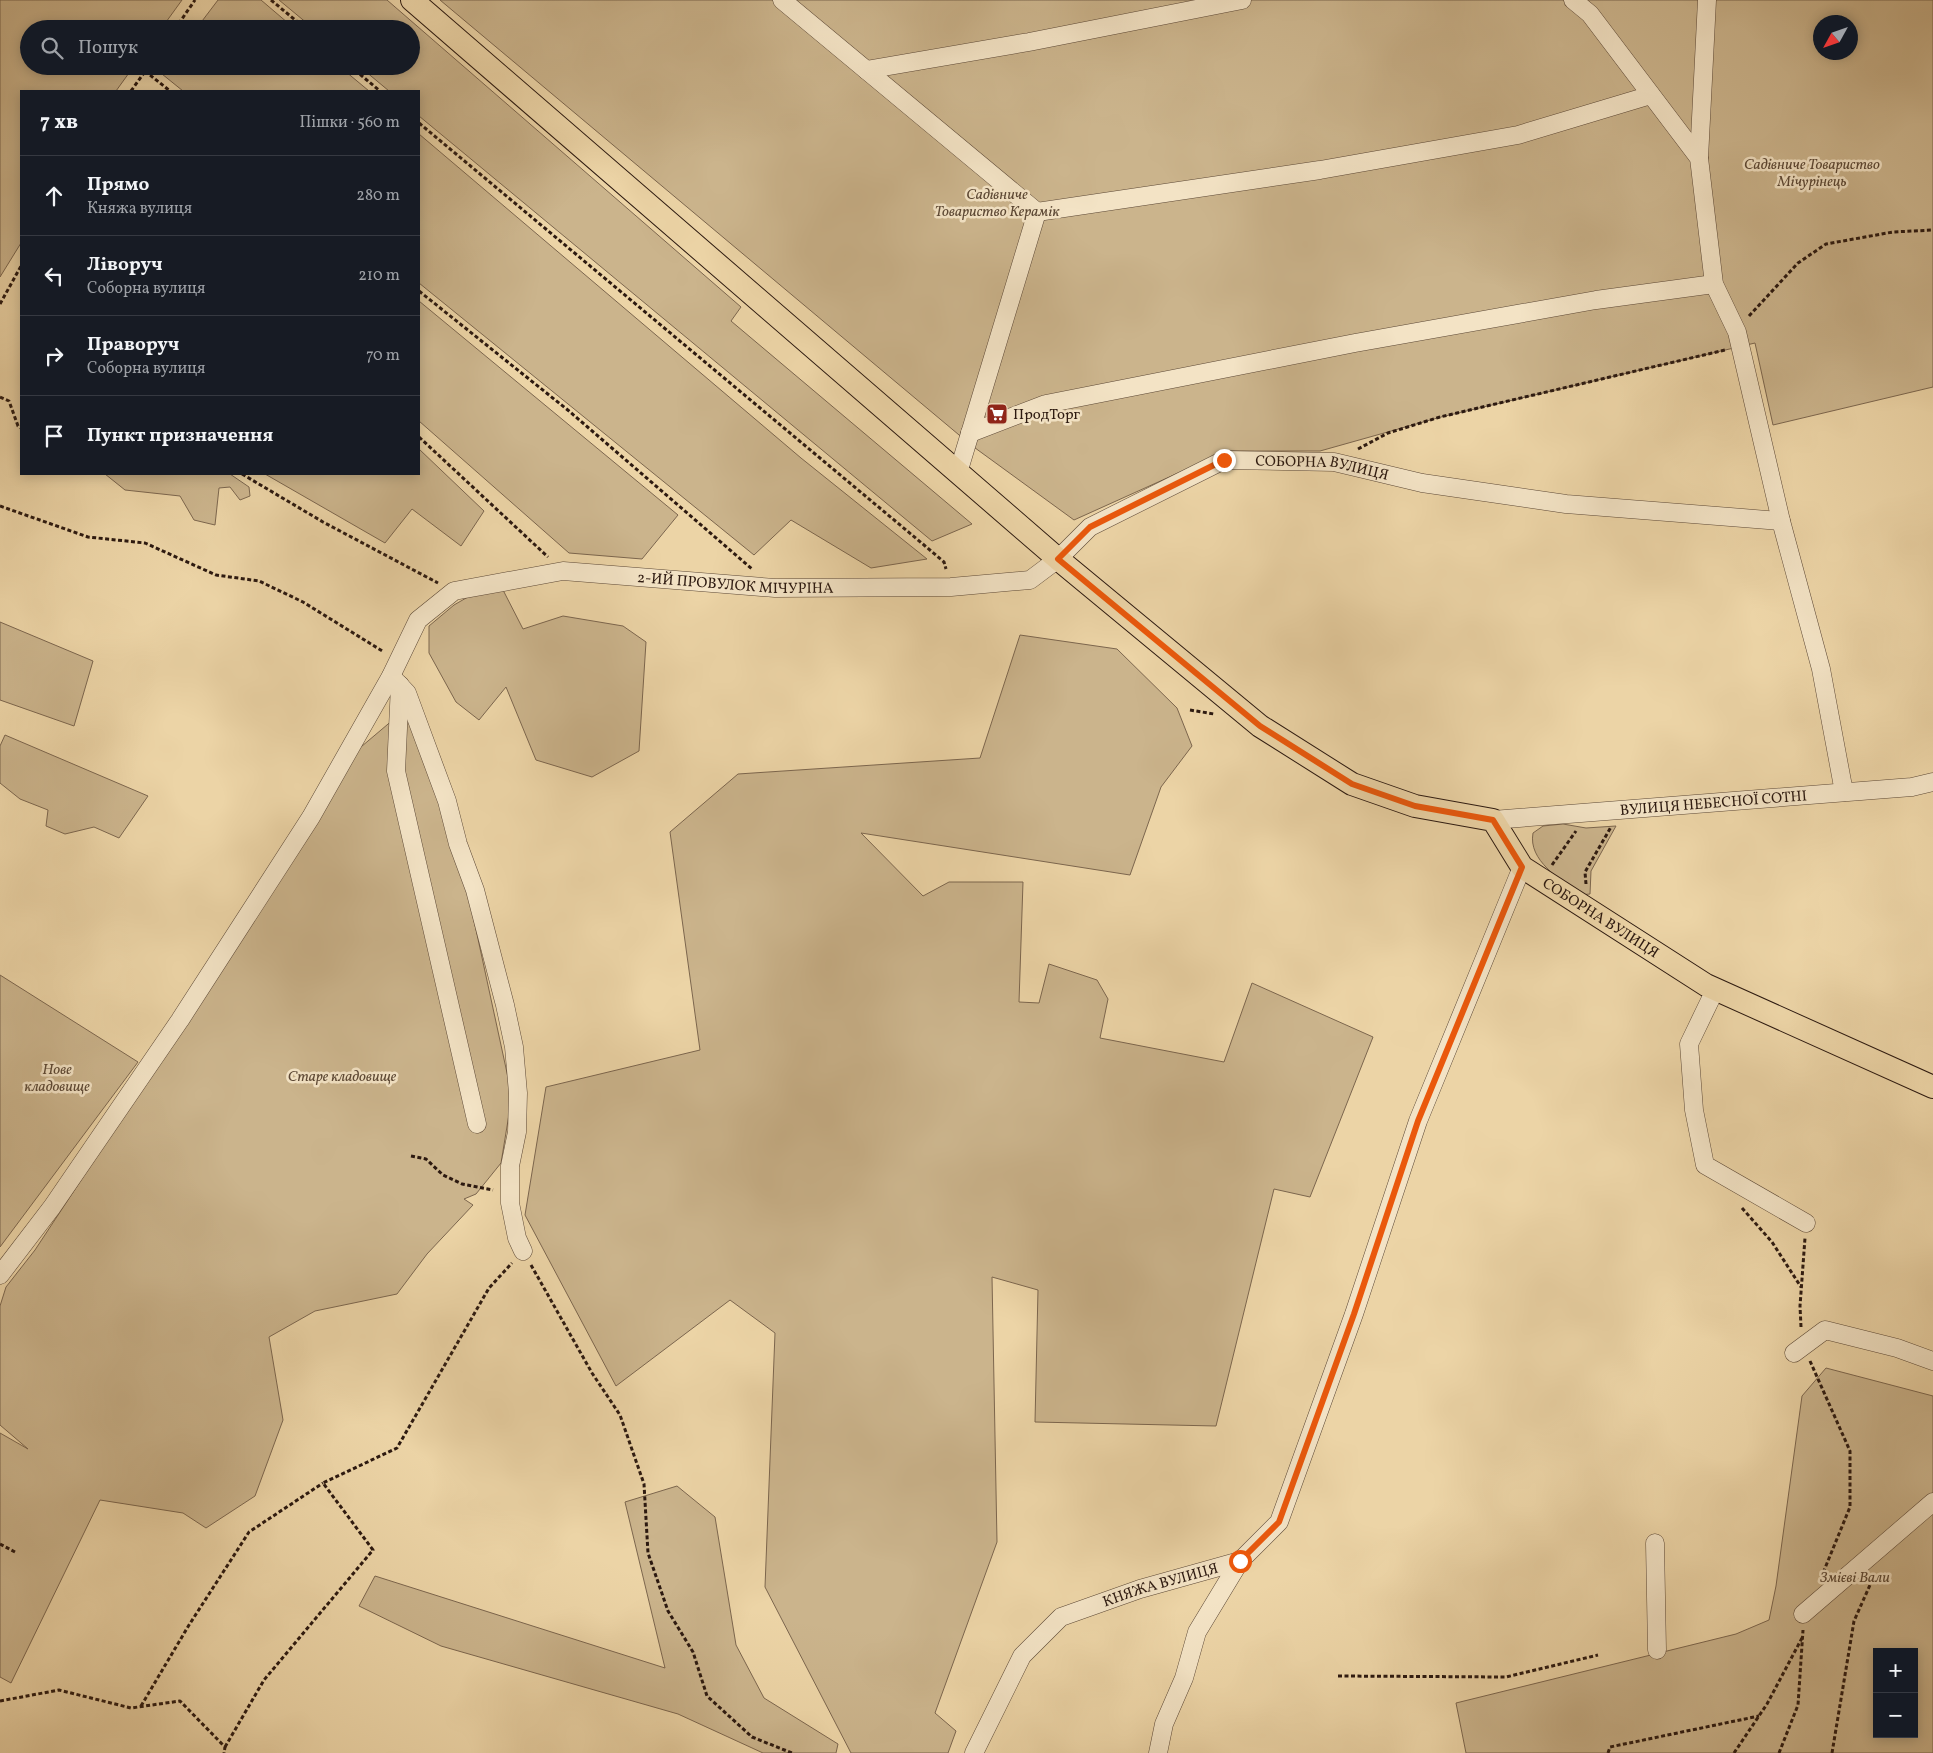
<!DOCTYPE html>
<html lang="uk">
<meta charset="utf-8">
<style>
:root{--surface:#171b24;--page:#242831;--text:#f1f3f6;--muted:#9ea1a6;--line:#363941}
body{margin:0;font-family:Vollkorn,serif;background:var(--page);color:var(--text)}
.controls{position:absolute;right:15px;bottom:15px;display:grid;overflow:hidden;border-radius:0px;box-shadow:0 2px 12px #0003}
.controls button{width:45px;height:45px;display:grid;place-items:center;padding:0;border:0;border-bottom:1px solid var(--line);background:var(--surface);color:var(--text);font:25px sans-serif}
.compass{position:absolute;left:1813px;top:15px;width:45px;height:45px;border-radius:50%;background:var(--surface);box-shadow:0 2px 12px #0003;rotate:230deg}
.stop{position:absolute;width:15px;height:15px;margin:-11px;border:4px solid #ea580c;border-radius:50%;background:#fff}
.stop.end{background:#ea580c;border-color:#fff;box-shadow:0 1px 5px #0008}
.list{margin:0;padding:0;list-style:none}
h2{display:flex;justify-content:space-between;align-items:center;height:65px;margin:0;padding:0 20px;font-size:21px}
h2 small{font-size:16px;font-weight:400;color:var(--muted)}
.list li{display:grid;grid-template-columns:32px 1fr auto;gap:15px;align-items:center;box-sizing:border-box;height:80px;padding:0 20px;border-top:1px solid var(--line)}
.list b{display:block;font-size:19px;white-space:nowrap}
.list p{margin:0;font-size:16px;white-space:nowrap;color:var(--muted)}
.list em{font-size:16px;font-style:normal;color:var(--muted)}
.icon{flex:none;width:28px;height:28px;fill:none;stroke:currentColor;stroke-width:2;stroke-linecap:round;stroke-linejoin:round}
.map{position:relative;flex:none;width:1933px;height:1753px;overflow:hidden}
.search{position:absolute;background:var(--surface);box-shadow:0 2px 12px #0003;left:20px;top:20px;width:400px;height:55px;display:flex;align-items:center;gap:12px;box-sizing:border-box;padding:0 18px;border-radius:28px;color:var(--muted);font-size:19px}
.panel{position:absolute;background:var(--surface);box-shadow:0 2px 12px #0003;left:20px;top:90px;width:400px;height:385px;border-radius:0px}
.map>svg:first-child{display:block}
.green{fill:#cbb48c;stroke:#7c664e;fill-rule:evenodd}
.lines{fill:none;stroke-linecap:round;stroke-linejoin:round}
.minor-casing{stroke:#5c4836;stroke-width:19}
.major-casing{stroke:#2c1910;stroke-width:24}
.path{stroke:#2c1910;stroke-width:3;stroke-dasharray:4 2.5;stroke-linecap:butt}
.minor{stroke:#f3e3c5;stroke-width:18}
.major{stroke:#ecd4a6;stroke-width:22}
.route{stroke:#ea580c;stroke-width:6}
.labels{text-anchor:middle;stroke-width:5;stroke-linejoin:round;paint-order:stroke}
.park-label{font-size:15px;font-style:italic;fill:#5c4835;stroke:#f3e3c5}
.poi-label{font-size:15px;fill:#2c1910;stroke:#f3e3c5;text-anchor:start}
.street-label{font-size:15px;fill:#2c1910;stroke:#f3e3c5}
</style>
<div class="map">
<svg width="1933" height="1753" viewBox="0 0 1933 1753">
<rect width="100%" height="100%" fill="#ecd4a6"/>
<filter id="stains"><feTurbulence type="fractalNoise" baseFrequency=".004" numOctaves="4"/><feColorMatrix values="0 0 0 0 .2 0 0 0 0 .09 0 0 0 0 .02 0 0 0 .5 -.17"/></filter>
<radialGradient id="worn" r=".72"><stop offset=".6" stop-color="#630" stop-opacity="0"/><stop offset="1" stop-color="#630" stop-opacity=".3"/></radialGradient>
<!-- green -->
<g class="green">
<path d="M0 0H182L161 29H29V66H134L116 91H21V243L0 277Z"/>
<path d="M218 0H261L295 29H196Z"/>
<path d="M279 0H387L741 307 731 321 972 524 932 541 419 116V91H389L359 66H411V29H314Z"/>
<path d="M440 0H1933V387L1773 425 1755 343 1441 417 1320 451H1227L1074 520 971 445ZM1820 22H1850V52H1820Z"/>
<path d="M168 66H339L369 91H183L162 74Z"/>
<path d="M419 134 801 458 927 559 871 568 791 520 754 555 419 283Z"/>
<path d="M419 301 678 515 642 559 569 553 419 421Z"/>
<path d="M419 449 484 511 461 546 412 509 385 543 265 474H419Z"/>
<path d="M105 474H230L249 487 250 496 240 500 230 487 219 488 215 525 194 520 180 496 125 490Z"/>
<path d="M503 590 523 629 563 616 623 626 646 642 639 751 592 777 536 760 506 687 479 720 456 702 429 653V626L454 605 473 594Z"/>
<path d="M0 622 93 661 74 726 0 700Z"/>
<path d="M1020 635 1117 649 1177 708 1192 746 1161 787 1130 875 861 833 923 896 949 882H1023L1019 1002 1039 1003 1049 964 1097 980 1108 999 1100 1038 1224 1062 1252 983 1373 1037 1310 1197 1274 1189 1216 1426 1035 1422 1038 1290 992 1277 997 1542 935 1713 956 1731 948 1753H851L765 1587 775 1333 730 1300 616 1386 525 1215 546 1087 700 1050 670 832 738 774 980 758Z"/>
<path d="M407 708 465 879 512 1096 501 1163 476 1194 464 1199 473 1205 427 1254 397 1294 315 1311 269 1337 283 1420 255 1496 206 1528 183 1513 100 1500 11 1683 0 1677V1433L28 1449 0 1425V1306L6 1287 35 1250 318 820 355 752Z"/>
<path d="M5 735 148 796 119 838 94 827 65 834 46 826 48 810 20 799 0 783V746Z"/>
<path d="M1563 824 1586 828 1616 826 1591 871 1590 894 1579 895C1560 878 1528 861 1533 833L1543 826Z"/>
<path d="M0 975 138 1062 0 1247Z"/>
<path d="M1826 1368 1933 1396V1753H1466L1456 1703 1736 1634 1769 1620 1776 1586 1802 1396ZM1877 1652H1914V1734H1877Z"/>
<path d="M677 1486 715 1517 736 1645 764 1698 838 1744 836 1753H763L678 1714 441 1646 359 1606 375 1576 665 1668 625 1502Z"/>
</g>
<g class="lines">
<!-- minor casing -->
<g class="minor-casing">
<g id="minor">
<path d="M782 0 1037 212 958 473"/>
<path d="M1573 0 1590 14 1699 158 1714 284 1737 332 1781 521 1821 669 1844 792"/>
<path d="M866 70 1029 42 1242 0"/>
<path d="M1699 158 1707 0"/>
<path d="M1037 212 1320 170 1518 135 1651 95"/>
<path d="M970 433 1046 404 1355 343 1596 300 1714 284"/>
<path d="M391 676 407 693 447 801 458 844 475 890 505 1005 514 1047 518 1093 517 1132 510 1166V1203L517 1238 523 1251"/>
<path d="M400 685 396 771 477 1124"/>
<path id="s1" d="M1493 820 1912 787 1933 782"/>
<path d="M1715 990 1689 1044 1694 1110 1705 1165 1806 1223"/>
<path id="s2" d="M0 1275 52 1207 180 1020 311 817 391 676 418 620 454 591 563 571 775 588 951 587 1030 580 1058 559 1090 527 1224 460 1334 462 1422 483 1566 504 1781 521"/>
<path d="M1794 1353 1825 1330 1897 1348 1933 1361"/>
<path d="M1655 1543 1657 1650"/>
<path d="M1803 1614 1933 1502"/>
<path id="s3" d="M974 1753 1022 1656 1061 1617 1140 1589 1240 1561 1279 1522 1354 1314 1418 1121 1522 867"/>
<path d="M1158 1753 1164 1724 1184 1678 1197 1632 1240 1561"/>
</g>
</g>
<!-- major casing -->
<g class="major-casing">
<g id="major">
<path id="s4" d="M412 0 1058 559 1260 726 1352 784 1415 806 1493 820 1522 867 1706 985 1933 1087"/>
</g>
</g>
<!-- path -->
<g class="path">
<path d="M271 0 306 29"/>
<path d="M175 29 195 0"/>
<path d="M350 66 380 91"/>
<path d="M145 71 170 91"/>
<path d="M131 91 149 66"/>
<path d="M419 123 924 545 944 562 946 569"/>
<path d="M419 291 569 411 752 569"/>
<path d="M0 304 21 266"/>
<path d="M1749 316 1798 263 1826 244 1893 232 1933 230"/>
<path d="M0 397 9 401 18 426 21 428"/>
<path d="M419 437 548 557"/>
<path d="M1358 449 1388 433 1440 417 1725 350"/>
<path d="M242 474 323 522 438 583"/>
<path d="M0 506 88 537 145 543 216 575 259 581 303 602 384 652"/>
<path d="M1190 710 1214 714"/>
<path d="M1552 865 1576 831"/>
<path d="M1586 884 1585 872 1611 827"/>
<path d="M411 1156 426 1159 443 1175 462 1184 493 1190"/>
<path d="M1742 1208 1772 1242 1801 1287"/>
<path d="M531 1265 592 1373 620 1415 644 1484 648 1553 668 1611 693 1652 707 1696 752 1737 792 1753"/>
<path d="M1801 1327 1800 1306 1805 1238"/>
<path d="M1810 1361 1850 1451V1507L1823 1573"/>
<path d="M0 1544 15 1552"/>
<path d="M1338 1676 1506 1677 1598 1655"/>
<path d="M0 1701 59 1690 131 1708 180 1701 225 1747 224 1753"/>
<path d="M141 1706 189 1625 249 1532 323 1483"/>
<path d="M225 1747 264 1680 373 1550 323 1483 397 1448 489 1288 512 1263"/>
<path d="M1608 1753 1610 1747 1759 1716"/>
<path d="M1734 1753 1767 1704 1802 1638"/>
<path d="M1779 1753 1798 1705 1803 1630"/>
<path d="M1832 1753 1854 1621 1874 1576"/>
</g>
<!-- minor -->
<use href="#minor" class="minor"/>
<!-- major -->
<use href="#major" class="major"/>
</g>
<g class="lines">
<!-- route -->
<path class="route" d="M1224 460 1090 527 1058 559 1260 726 1352 784 1415 806 1493 820 1522 867 1418 1121 1354 1314 1279 1522 1240 1561"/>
</g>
<!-- icons -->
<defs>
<g id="supermarket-square" transform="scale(1.125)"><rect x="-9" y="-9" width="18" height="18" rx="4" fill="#8f2418" stroke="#f3e3c5"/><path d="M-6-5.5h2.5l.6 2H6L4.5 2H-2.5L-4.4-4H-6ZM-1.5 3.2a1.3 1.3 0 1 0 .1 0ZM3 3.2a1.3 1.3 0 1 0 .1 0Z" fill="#fff"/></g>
</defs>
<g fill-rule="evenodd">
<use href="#supermarket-square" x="997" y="414"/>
</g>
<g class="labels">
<!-- park labels -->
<g class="park-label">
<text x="1812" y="169">Садівниче Товариство<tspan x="1812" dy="17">Мічурінець</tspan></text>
<text x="997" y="199">Садівниче<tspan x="997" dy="17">Товариство Керамік</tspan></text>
<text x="57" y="1074">Нове<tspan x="57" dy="17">кладовище</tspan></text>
<text x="342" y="1081">Старе кладовище</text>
<text x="1855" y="1582">Змієві Вали</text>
</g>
<!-- poi labels -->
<g class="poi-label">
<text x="1013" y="419">ПродТорг</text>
</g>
<!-- street labels -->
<g class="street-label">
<text dy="5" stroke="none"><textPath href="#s2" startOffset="1732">СОБОРНА ВУЛИЦЯ</textPath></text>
<text dy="5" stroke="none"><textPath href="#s2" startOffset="1108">2-ИЙ ПРОВУЛОК МІЧУРІНА</textPath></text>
<text dy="5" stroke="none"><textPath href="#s1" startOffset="221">ВУЛИЦЯ НЕБЕСНОЇ СОТНІ</textPath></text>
<text dy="5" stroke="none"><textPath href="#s4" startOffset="1520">СОБОРНА ВУЛИЦЯ</textPath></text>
<text dy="5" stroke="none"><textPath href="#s3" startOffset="268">КНЯЖА ВУЛИЦЯ</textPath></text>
</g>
</g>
<rect width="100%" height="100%" filter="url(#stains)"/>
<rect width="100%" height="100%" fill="url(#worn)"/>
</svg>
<div class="controls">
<button>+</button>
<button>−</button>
</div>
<svg class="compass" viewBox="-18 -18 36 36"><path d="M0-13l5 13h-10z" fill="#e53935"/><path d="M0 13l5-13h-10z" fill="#9ea1a6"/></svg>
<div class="stop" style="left:1240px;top:1561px"></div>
<div class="stop end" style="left:1224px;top:460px"></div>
<div class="search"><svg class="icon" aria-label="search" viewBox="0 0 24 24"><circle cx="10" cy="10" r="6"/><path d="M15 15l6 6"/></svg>Пошук</div>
<section class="panel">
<h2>7 хв<small>Пішки · 560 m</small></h2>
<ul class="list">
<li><svg class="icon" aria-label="ahead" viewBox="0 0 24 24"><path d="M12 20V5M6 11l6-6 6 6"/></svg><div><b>Прямо</b><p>Княжа вулиця</p></div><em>280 m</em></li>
<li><svg class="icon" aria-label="left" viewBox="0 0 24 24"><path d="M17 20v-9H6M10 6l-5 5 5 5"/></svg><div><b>Ліворуч</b><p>Соборна вулиця</p></div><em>210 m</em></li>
<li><svg class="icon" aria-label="right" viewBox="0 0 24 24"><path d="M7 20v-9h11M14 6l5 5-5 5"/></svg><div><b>Праворуч</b><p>Соборна вулиця</p></div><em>70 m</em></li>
<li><svg class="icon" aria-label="arrive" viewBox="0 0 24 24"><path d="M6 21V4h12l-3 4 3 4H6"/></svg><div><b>Пункт призначення</b></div></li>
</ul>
</section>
</div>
